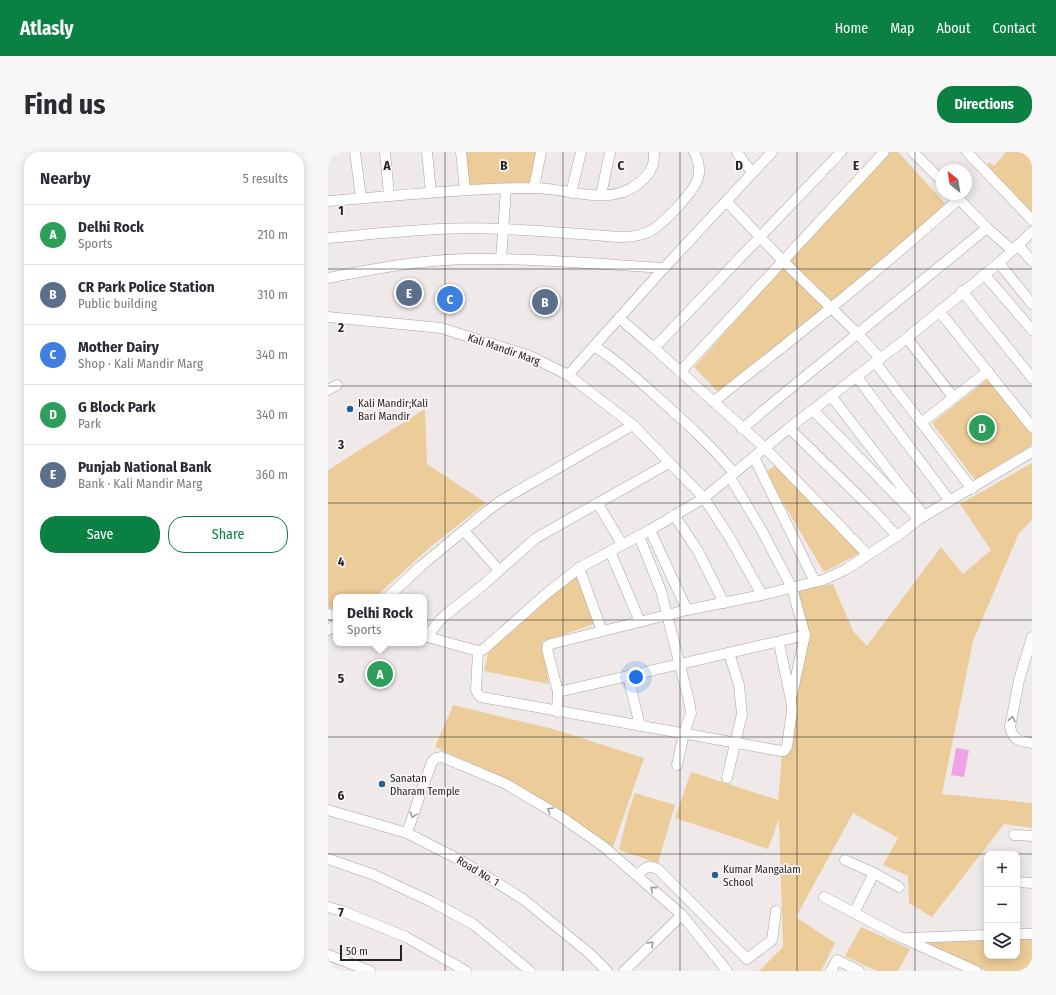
<!DOCTYPE html>
<meta charset="utf-8">
<style>
:root{--surface:#fff;--page:#f7f7f7;--text:#2b2b33;--muted:#7c7c81;--line:#e1e1e2;--accent:#0b8043}
body{margin:0;font-family:"Fira Sans Condensed",sans-serif;background:var(--page);color:var(--text)}
.controls{position:absolute;right:12px;bottom:12px;display:grid;overflow:hidden;border-radius:8px;box-shadow:0 2px 10px #0003}
.controls button{width:36px;height:36px;display:grid;place-items:center;padding:0;border:0;border-bottom:1px solid var(--line);background:var(--surface);color:var(--text);font:20px sans-serif}
.compass{position:absolute;left:608px;top:12px;width:36px;height:36px;border-radius:50%;background:var(--surface);box-shadow:0 2px 10px #0003;rotate:330deg}
.scale{position:absolute;left:12px;bottom:10px;width:62px;box-sizing:border-box;padding-left:4px;border:2px solid #262423;border-top:0;font-size:11px;line-height:14px;white-space:nowrap;color:#262423;-webkit-text-stroke:3px #fdf6f6;paint-order:stroke}
.you{position:absolute;left:308px;top:525px;width:14px;height:14px;margin:-10px;border:3px solid #fff;border-radius:50%;background:#1a73e8;box-shadow:0 0 0 6px #1a73e833}
.badge{display:grid;place-items:center;width:26px;height:26px;border-radius:50%;background:var(--accent);color:#fff;font-size:13px;font-weight:700}
.pin{position:absolute;translate:-50% -50%;border:2px solid #fff;box-shadow:0 1px 4px #0006}
.popup{position:absolute;left:5px;top:442px;width:94px;height:52px;box-sizing:border-box;display:grid;place-content:center;border-radius:8px;background:var(--surface);filter:drop-shadow(0 1px 3px #0005);font-size:13px;white-space:nowrap;color:var(--muted)}
.popup b{font-size:15px;color:var(--text)}
.popup::after{content:'';position:absolute;left:50%;top:100%;margin-left:-8px;border:8px solid transparent;border-top-color:var(--surface)}
.list{margin:0;padding:0;list-style:none}
h2{display:flex;justify-content:space-between;align-items:center;height:52px;margin:0;padding:0 16px;font-size:17px}
h2 small{font-size:13px;font-weight:400;color:var(--muted)}
.list li{display:grid;grid-template-columns:26px 1fr auto;gap:12px;align-items:center;box-sizing:border-box;height:60px;padding:0 16px;border-top:1px solid var(--line)}
.list b{display:block;font-size:15px;white-space:nowrap}
.list p{margin:0;font-size:13px;white-space:nowrap;color:var(--muted)}
.list em{font-size:13px;font-style:normal;color:var(--muted)}
.actions{display:flex;gap:8px;padding:12px 16px}
.actions a{flex:1;padding:9px 0;border:1px solid var(--accent);border-radius:16px;text-align:center;font-size:14px;color:var(--accent)}
.actions .main{background:var(--accent);color:#fff}
.icon{flex:none;width:22px;height:22px;fill:none;stroke:currentColor;stroke-width:2;stroke-linecap:round;stroke-linejoin:round}
.map{position:relative;flex:none;width:704px;height:819px;overflow:hidden;border-radius:16px}
header{display:flex;align-items:center;gap:24px;box-sizing:border-box;height:56px;padding:0 20px;background:var(--accent);color:#fff}
header strong{font-size:19px}
nav{display:flex;gap:22px;margin-inline-start:auto;font-size:14px}
.intro{display:flex;align-items:center;justify-content:space-between;box-sizing:border-box;height:96px;padding:0 24px}
h1{margin:0;font-size:28px}
.button{padding:10px 18px;border-radius:16px;background:var(--accent);color:#fff;font-size:14px;font-weight:700}
main{display:flex;gap:24px;padding:0 24px}
aside{flex:1;background:var(--surface);border-radius:16px;box-shadow:0 2px 10px #0003}
.map>svg:first-child{display:block}
.green{fill:#eccc98}
.water{fill:#efa3e7}
.lines{fill:none;stroke-linecap:round;stroke-linejoin:round}
.minor-casing{stroke:#a9a3a3;stroke-width:11}
.minor{stroke:#fff;stroke-width:10}
.oneway{stroke:#9d9c9c}
.grid{fill:none;stroke:#262423;stroke-width:1;stroke-opacity:0.55}
.poi-dot{fill:#216197;stroke:#fdf6f6;stroke-width:1.5}
.labels{text-anchor:middle;stroke-width:3.5;stroke-linejoin:round;paint-order:stroke}
.street-label{font-size:11px;fill:#262423;stroke:#fdf6f6}
.poi-label{font-size:11px;fill:#262423;stroke:#fdf6f6;text-anchor:start}
.grid-label{font-size:13px;text-anchor:middle;font-weight:bold;fill:#262423;stroke:#fdf6f6;stroke-width:3.5;stroke-linejoin:round;paint-order:stroke}
</style>
<header>
<strong>Atlasly</strong>
<nav><a>Home</a><a>Map</a><a>About</a><a>Contact</a></nav>
</header>
<div class="intro"><h1>Find us</h1><a class="button">Directions</a></div>
<main>
<aside>
<h2>Nearby<small>5 results</small></h2>
<ul class="list">
<li><span class="badge" style="background:#2e9e5b">A</span><div><b>Delhi Rock</b><p>Sports</p></div><em>210 m</em></li>
<li><span class="badge" style="background:#5c6f8a">B</span><div><b>CR Park Police Station</b><p>Public building</p></div><em>310 m</em></li>
<li><span class="badge" style="background:#3f7fe0">C</span><div><b>Mother Dairy</b><p>Shop · Kali Mandir Marg</p></div><em>340 m</em></li>
<li><span class="badge" style="background:#2e9e5b">D</span><div><b>G Block Park</b><p>Park</p></div><em>340 m</em></li>
<li><span class="badge" style="background:#5c6f8a">E</span><div><b>Punjab National Bank</b><p>Bank · Kali Mandir Marg</p></div><em>360 m</em></li>
</ul>
<div class="actions"><a class="main">Save</a><a>Share</a></div>
</aside>
<div class="map">
<svg width="704" height="819" viewBox="0 0 704 819">
<rect width="100%" height="100%" fill="#efe9e9"/>
<!-- green -->
<g class="green">
<path d="M136 0H213L206 36 141 33Z"/>
<path d="M559 0H570L622 57 392 242 366 215Z"/>
<path d="M678 0H704V65L654 17 662 10 666 14Z"/>
<path d="M660 227 704 281V293L647 328 604 271Z"/>
<path d="M97 257 99 312 158 351 101 396 54 439 49 445H8V458L0 455V318Z"/>
<path d="M704 311V368L691 381 645 489 614 642 704 651V676L676 672 604 765 581 751 580 724 555 713 570 686 525 661 468 765 507 791 493 819H431L455 795 451 667 440 697 393 681 347 666 363 620 450 648 458 561 477 498 469 438 505 432 525 479 539 494 613 395 635 422 663 398 632 352Z"/>
<path d="M447 314 532 401 496 420 437 320Z"/>
<path d="M251 422 269 471 214 490 221 532 156 519 161 497 204 458Z"/>
<path d="M125 553 225 577 316 606 285 695 215 648 180 628 107 595Z"/>
<path d="M307 641 347 653 330 711 291 698 300 661Z"/>
<path d="M533 775 582 797 570 819H549L517 804Z"/>
<path d="M704 786V819H659L588 787H659V804H689V787Z"/>
</g>
<!-- water -->
<path class="water" d="M628 596 641 598 636 625 623 623Z"/>
<g class="lines">
<!-- minor casing -->
<g class="minor-casing">
<g id="minor">
<path d="M27 0 33 46"/>
<path d="M57 0 61 43"/>
<path d="M99 0 103 40"/>
<path d="M133 0 137 38"/>
<path d="M409 0 417 12 425 20"/>
<path d="M585 0 614 29"/>
<path d="M639 0 704 68"/>
<path d="M206 36 213 0"/>
<path d="M243 41 253 0"/>
<path d="M626 42 659 76 684 98"/>
<path d="M273 43 282 0"/>
<path d="M0 49C68 44 136 36 204 36 234 35 265 50 295 40 306 36 319 27 324 15 326 11 326 5 326 0"/>
<path d="M398 49 455 109 530 182 552 206"/>
<path d="M0 86C58 81 116 74 175 77 205 78 235 81 265 83 280 84 296 87 311 83 314 82 319 81 322 79 335 72 366 40 370 26 373 17 370 8 366 0"/>
<path d="M690 93 704 109"/>
<path d="M173 107 178 37"/>
<path d="M671 111 704 152"/>
<path d="M656 122 704 178"/>
<path d="M0 126C45 117 92 108 138 107 204 106 270 112 336 116"/>
<path d="M634 139 704 226"/>
<path d="M611 159 704 275"/>
<path d="M0 165 113 176 202 204 240 223 305 273 376 346 402 386 434 443"/>
<path d="M291 166 326 196 437 296 540 403"/>
<path d="M579 186 626 246"/>
<path d="M266 194C288 208 308 226 328 244 355 268 383 293 406 321"/>
<path d="M326 196 513 0"/>
<path d="M547 210 644 337"/>
<path d="M352 220 556 0"/>
<path d="M240 223 336 116 444 0"/>
<path d="M528 224 622 349"/>
<path d="M0 238 9 233"/>
<path d="M503 244 596 364"/>
<path d="M385 250C469 184 552 118 631 47"/>
<path d="M485 258 591 367"/>
<path d="M593 271 660 219"/>
<path d="M461 276 545 358 569 384"/>
<path d="M414 277 447 249 659 76"/>
<path d="M426 305 487 430"/>
<path d="M402 325 433 377 464 436 477 483 464 543"/>
<path d="M270 352 294 392"/>
<path d="M346 363 370 399 396 451"/>
<path d="M322 378 359 458"/>
<path d="M136 379 171 418"/>
<path d="M311 384 333 439 361 549 363 561 356 581 349 613"/>
<path d="M282 399 312 470"/>
<path d="M251 416 274 479"/>
<path d="M60 445 93 414 158 360 174 348 305 273"/>
<path d="M0 462 8 464"/>
<path d="M0 478 8 473"/>
<path d="M96 484 150 499 156 497 218 442 251 416 322 378 376 346 461 276 579 186 671 111 704 80"/>
<path d="M98 485 112 468 120 461 154 434 208 386 341 311"/>
<path d="M704 485 691 528 682 575C685 589 692 589 704 591"/>
<path d="M448 490 477 483"/>
<path d="M150 499 148 538 150 542 153 545 453 599H456L459 594 464 559 463 548 452 496 450 491 448 490 230 540 229 560"/>
<path d="M300 524 312 574"/>
<path d="M230 540 219 497 220 494 223 492 359 458 434 443 495 428 517 418 569 384 591 367 704 300"/>
<path d="M399 626 414 562 411 533 401 501"/>
<path d="M0 658 79 681 132 708 195 747 261 801 279 819"/>
<path d="M79 681 93 640 104 610 108 606 114 605 176 631 232 664 276 695 354 763 399 819"/>
<path d="M686 683 704 684"/>
<path d="M0 707 44 722 104 750 145 772 202 819"/>
<path d="M517 708 546 721 526 761"/>
<path d="M546 721 571 735"/>
<path d="M309 723C318 716 319 712 330 717L419 807 444 788 448 759"/>
<path d="M689 730 704 731"/>
<path d="M496 745 568 783 648 819"/>
<path d="M0 755 14 759 78 785 138 819"/>
<path d="M689 782H704"/>
<path d="M579 786 659 783"/>
<path d="M0 803 42 819"/>
<path d="M296 819 354 763"/>
<path d="M503 819 509 808 531 819"/>
</g>
</g>
<!-- minor -->
<use href="#minor" class="minor"/>
</g>
<!-- one-way arrows -->
<defs><path id="oneway-chevron" d="M-2-3.5L2.5 0L-2 3.5" fill="none" stroke-width="1.6" stroke-linecap="round" stroke-linejoin="round"/></defs>
<g class="oneway">
<use href="#oneway-chevron" transform="translate(684 567) rotate(-80)"/>
<use href="#oneway-chevron" transform="translate(222 658) rotate(-149)"/>
<use href="#oneway-chevron" transform="translate(85 663) rotate(108)"/>
<use href="#oneway-chevron" transform="translate(325 737) rotate(-139)"/>
<use href="#oneway-chevron" transform="translate(323 792) rotate(-44)"/>
</g>
<!-- grid -->
<path class="grid" d="M117 0V819M235 0V819M352 0V819M469 0V819M587 0V819M0 117H704M0 234H704M0 351H704M0 468H704M0 585H704M0 702H659M659 702H689M689 702H704"/>
<!-- markers -->
<g class="poi-dot">
<circle cx="22" cy="257" r="4"/>
<circle cx="54" cy="632" r="4"/>
<circle cx="387" cy="723" r="4"/>
</g>
<g class="labels">
<!-- street labels -->
<g class="street-label">
<text transform="translate(176 197) rotate(19)" y="4">Kali Mandir Marg</text>
<text transform="translate(150 719) rotate(31)" y="4">Road No. 1</text>
</g>
<!-- poi labels -->
<g class="poi-label">
<text x="30" y="255">Kali Mandir;Kali<tspan x="30" dy="13">Bari Mandir</tspan></text>
<text x="62" y="630">Sanatan<tspan x="62" dy="13">Dharam Temple</tspan></text>
<text x="395" y="721">Kumar Mangalam<tspan x="395" dy="13">School</tspan></text>
</g>
</g>
<g class="grid-label">
<text x="59" y="18">A</text>
<text x="176" y="18">B</text>
<text x="293" y="18">C</text>
<text x="411" y="18">D</text>
<text x="528" y="18">E</text>
<text x="13" y="63">1</text>
<text x="13" y="180">2</text>
<text x="13" y="297">3</text>
<text x="13" y="414">4</text>
<text x="13" y="531">5</text>
<text x="13" y="648">6</text>
<text x="13" y="765">7</text>
</g>
</svg>
<div class="controls">
<button>+</button>
<button>−</button>
<button><svg class="icon" aria-label="layers" viewBox="0 0 24 24"><path d="M12 4l9 5-9 5-9-5zM3 14l9 5 9-5"/></svg></button>
</div>
<svg class="compass" viewBox="-18 -18 36 36"><path d="M0-13l5 13h-10z" fill="#e53935"/><path d="M0 13l5-13h-10z" fill="#7c7c81"/></svg>
<div class="scale">50 m</div>
<div class="you"></div>
<div class="pin badge" style="left:52px;top:522px;background:#2e9e5b">A</div>
<div class="popup"><b>Delhi Rock</b>Sports</div>
<div class="pin badge" style="left:217px;top:150px;background:#5c6f8a">B</div>
<div class="pin badge" style="left:122px;top:147px;background:#3f7fe0">C</div>
<div class="pin badge" style="left:654px;top:276px;background:#2e9e5b">D</div>
<div class="pin badge" style="left:81px;top:141px;background:#5c6f8a">E</div>
</div>
</main>
